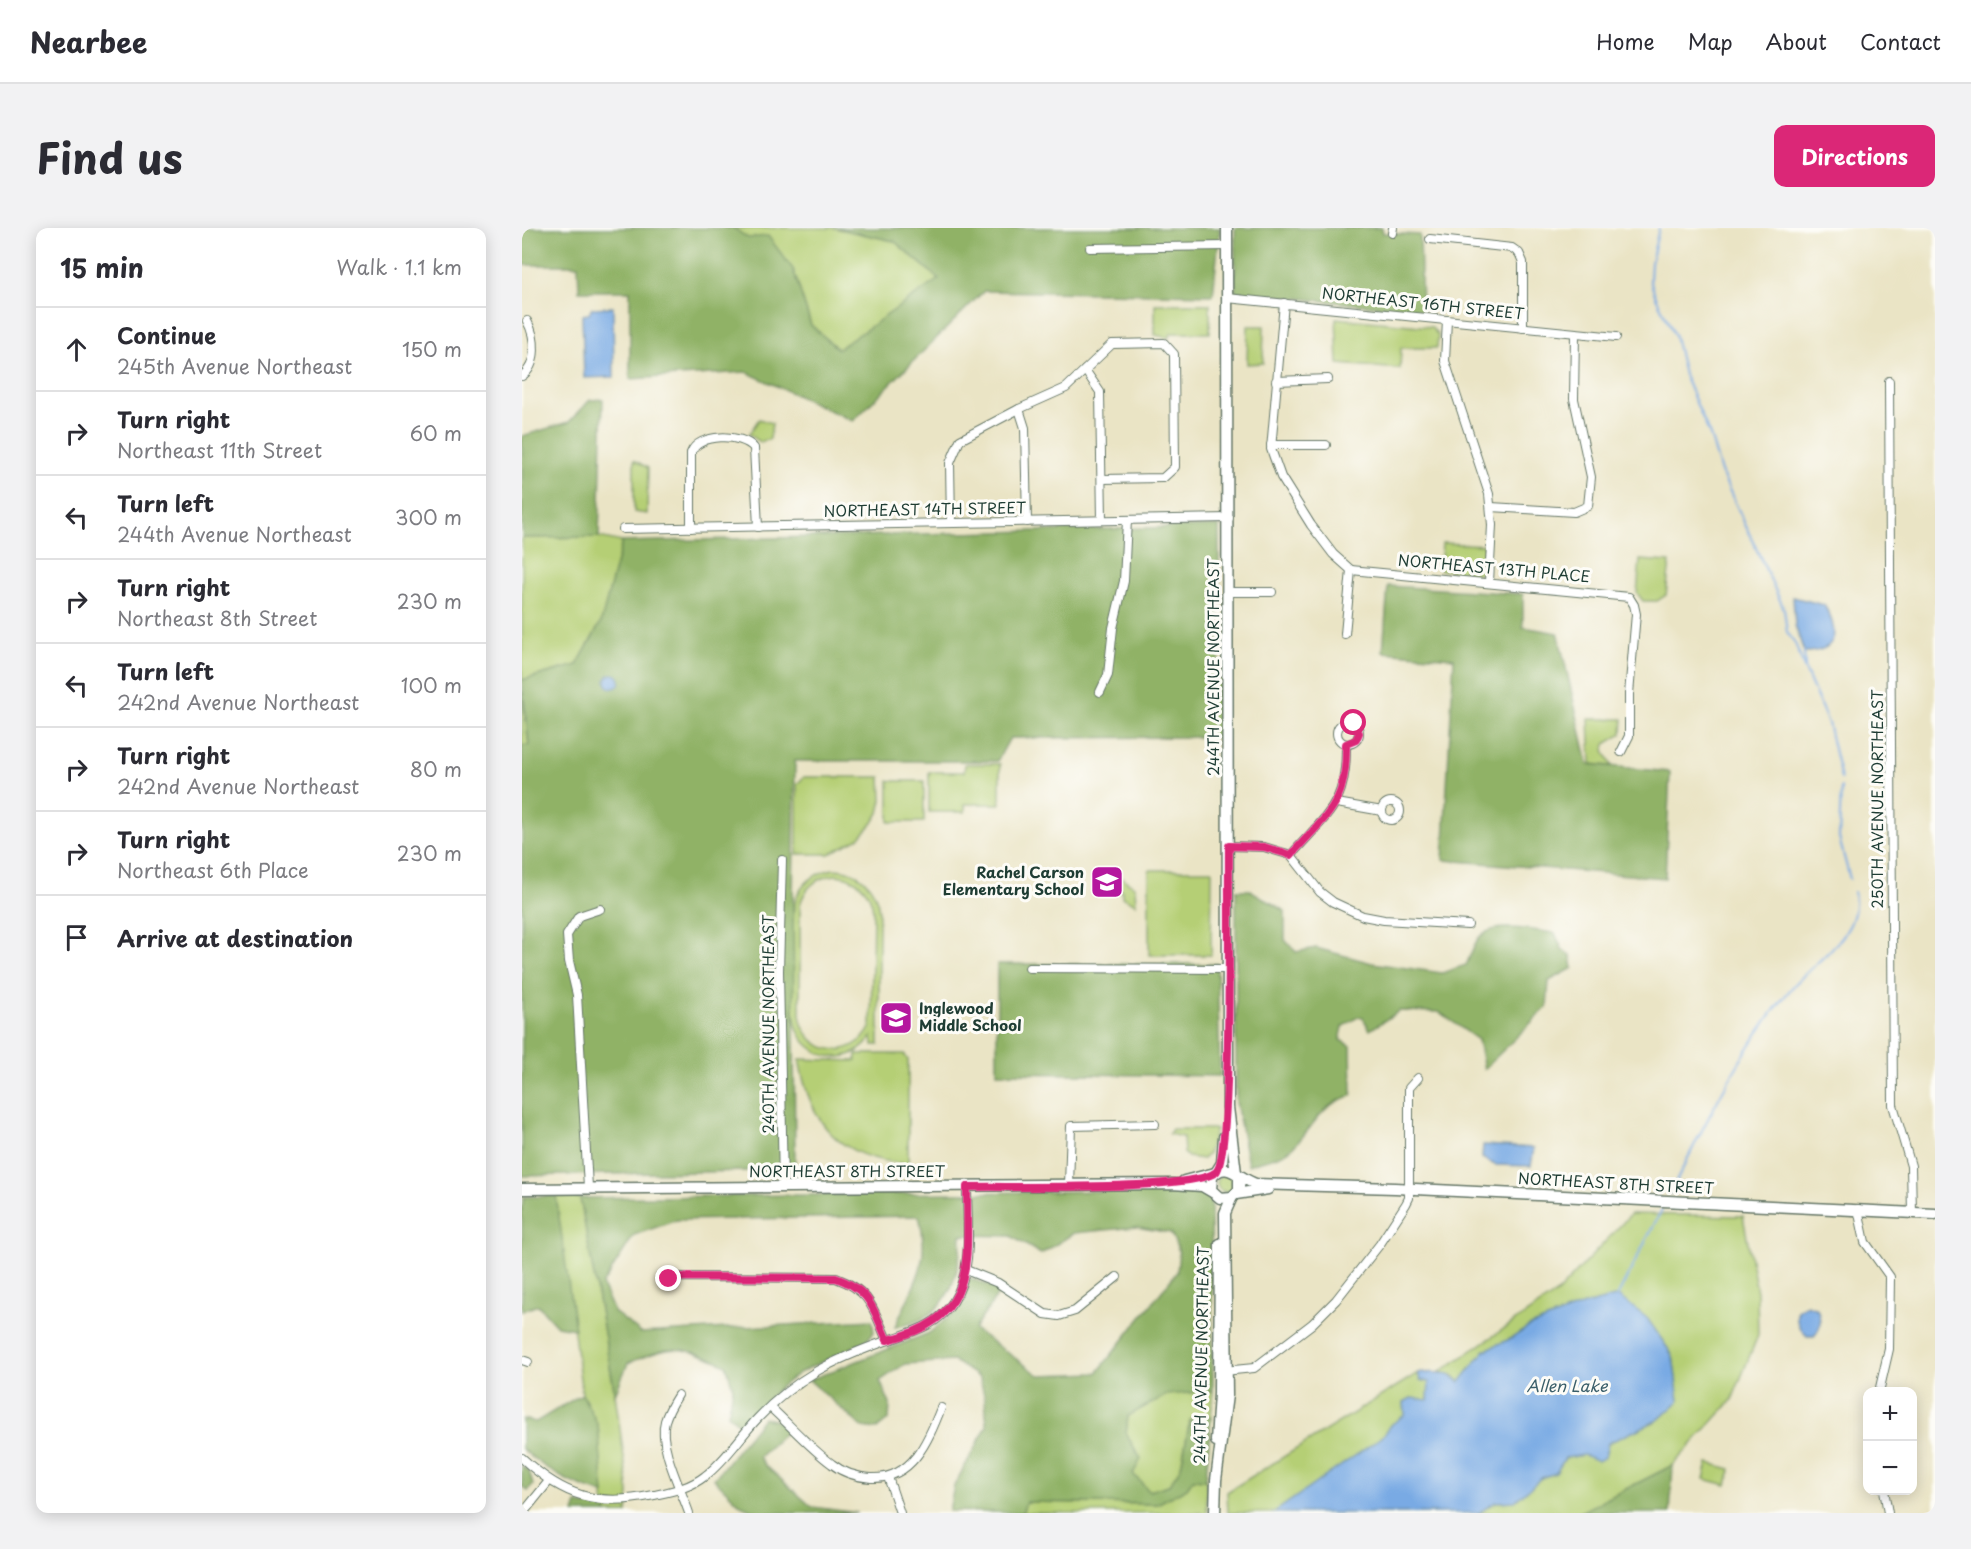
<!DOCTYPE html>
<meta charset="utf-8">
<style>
:root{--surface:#fff;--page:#f2f2f3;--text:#2b2b33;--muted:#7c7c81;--line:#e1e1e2;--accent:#db2777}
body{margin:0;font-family:"Playpen Sans",sans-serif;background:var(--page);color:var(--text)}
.controls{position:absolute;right:18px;bottom:18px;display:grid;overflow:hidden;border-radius:12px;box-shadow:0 3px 15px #0003}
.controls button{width:54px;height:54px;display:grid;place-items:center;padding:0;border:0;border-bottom:2px solid var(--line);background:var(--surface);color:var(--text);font:30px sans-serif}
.stop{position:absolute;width:18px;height:18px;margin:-14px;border:4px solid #db2777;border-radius:50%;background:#fff}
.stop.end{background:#db2777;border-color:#fff;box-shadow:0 2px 6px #0008}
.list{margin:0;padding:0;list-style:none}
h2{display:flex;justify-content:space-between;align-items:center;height:78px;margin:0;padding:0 24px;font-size:26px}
h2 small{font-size:20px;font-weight:400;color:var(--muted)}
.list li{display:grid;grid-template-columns:39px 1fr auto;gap:18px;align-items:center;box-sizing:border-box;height:84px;padding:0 24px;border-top:2px solid var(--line)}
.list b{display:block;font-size:22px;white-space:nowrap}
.list p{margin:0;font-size:20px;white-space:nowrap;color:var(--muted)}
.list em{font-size:20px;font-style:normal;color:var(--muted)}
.icon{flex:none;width:33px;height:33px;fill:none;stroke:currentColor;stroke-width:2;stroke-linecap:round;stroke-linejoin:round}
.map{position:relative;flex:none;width:1413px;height:1285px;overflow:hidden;border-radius:12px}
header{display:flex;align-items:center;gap:36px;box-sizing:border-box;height:84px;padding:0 30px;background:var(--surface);border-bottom:2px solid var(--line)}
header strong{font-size:28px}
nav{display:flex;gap:33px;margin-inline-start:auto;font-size:21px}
.intro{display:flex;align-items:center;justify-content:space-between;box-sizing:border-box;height:144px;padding:0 36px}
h1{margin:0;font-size:42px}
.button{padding:15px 27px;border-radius:12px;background:var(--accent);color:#fff;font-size:21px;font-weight:700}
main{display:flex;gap:36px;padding:0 36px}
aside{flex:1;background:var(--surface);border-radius:12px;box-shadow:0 3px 15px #0003}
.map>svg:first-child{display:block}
.green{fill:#b5cf75;stroke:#6a8654;stroke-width:1.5;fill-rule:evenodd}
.forest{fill:#90b266;stroke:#58784d;stroke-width:1.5}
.water{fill:#79aae4;stroke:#4c748c;stroke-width:1.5}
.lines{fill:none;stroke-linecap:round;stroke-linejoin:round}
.stream{stroke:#79aae4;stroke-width:2}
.street-casing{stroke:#667767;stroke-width:10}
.secondary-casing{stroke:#667767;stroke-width:13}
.street{stroke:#fff;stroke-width:8}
.secondary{stroke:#fff;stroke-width:10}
.route{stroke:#db2777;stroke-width:8}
.labels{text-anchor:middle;stroke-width:6;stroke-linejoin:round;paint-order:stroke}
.street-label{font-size:15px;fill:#1f3d34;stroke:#fdfcf7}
.poi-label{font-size:15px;font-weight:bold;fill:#1f3d34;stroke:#fdfcf7;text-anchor:end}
.water-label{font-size:16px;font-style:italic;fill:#3a5e69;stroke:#fdfcf7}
</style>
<header>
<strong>Nearbee</strong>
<nav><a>Home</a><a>Map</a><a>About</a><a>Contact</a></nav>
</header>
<div class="intro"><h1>Find us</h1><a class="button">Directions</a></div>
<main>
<aside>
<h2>15 min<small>Walk · 1.1 km</small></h2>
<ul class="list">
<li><svg class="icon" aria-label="ahead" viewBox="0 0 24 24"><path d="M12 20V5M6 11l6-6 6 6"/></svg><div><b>Continue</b><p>245th Avenue Northeast</p></div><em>150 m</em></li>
<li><svg class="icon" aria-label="right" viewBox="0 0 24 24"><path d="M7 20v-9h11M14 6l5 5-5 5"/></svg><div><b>Turn right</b><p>Northeast 11th Street</p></div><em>60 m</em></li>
<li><svg class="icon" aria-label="left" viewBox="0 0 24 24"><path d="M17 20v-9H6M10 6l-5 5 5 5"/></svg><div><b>Turn left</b><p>244th Avenue Northeast</p></div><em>300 m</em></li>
<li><svg class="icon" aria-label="right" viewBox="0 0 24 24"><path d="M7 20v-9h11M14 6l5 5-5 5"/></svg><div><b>Turn right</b><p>Northeast 8th Street</p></div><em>230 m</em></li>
<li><svg class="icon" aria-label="left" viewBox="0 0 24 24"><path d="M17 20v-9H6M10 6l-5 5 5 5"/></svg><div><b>Turn left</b><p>242nd Avenue Northeast</p></div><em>100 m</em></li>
<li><svg class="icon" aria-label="right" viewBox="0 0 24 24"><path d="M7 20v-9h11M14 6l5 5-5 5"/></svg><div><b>Turn right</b><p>242nd Avenue Northeast</p></div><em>80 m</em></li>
<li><svg class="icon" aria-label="right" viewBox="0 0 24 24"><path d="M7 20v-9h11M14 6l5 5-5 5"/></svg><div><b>Turn right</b><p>Northeast 6th Place</p></div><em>230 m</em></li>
<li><svg class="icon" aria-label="arrive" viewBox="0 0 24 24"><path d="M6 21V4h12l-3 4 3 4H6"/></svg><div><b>Arrive at destination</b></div></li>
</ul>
</aside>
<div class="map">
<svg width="1413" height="1285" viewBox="0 0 1413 1285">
<rect width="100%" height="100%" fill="#fdfcf7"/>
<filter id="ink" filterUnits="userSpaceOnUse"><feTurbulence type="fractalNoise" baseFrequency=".0167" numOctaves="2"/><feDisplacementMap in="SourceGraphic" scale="12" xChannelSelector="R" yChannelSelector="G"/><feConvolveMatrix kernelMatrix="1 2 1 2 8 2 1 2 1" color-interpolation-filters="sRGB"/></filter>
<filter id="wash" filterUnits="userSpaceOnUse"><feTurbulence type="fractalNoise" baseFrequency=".008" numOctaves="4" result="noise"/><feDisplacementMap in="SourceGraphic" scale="24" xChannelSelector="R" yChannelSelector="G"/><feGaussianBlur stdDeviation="1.35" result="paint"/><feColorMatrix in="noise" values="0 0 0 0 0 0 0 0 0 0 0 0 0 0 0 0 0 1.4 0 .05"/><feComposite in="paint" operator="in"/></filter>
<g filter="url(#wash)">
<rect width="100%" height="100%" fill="#eae4c5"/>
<!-- green -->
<g class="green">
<path d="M211 0H313L372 13 417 51 316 121 289 97 271 41Z"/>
<path d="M633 76H688V105H649L647 110 633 107Z"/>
<path d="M814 90 909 99 916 107 915 120H879L878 141 816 136Z"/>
<path d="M726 98H742L741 135 725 136Z"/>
<path d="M237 191 250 195 248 211 238 214 227 206Z"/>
<path d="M112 232 126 240 125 286 112 284Z"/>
<path d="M77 309 100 314 79 394 55 437 0 452V310Z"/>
<path d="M920 315 963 317 961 341 956 346 918 342Z"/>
<path d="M1118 332 1148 334 1144 367 1135 373H1121L1115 365Z"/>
<path d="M0 463 7 517 0 518Z"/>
<path d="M1067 491H1101L1100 506 1085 515 1082 522 1090 538 1069 536Z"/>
<path d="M443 536H478V576H443V584H407V544H442Z"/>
<path d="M282 549H359L360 572 357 585 350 596 337 610 307 626H275V556Z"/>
<rect x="367" y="553" width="35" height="41"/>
<path d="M311 641C336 641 354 657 357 683V817H351L350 809C341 822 327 830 311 829 296 827 282 817 276 803 268 785 269 690 274 670 281 654 293 645 311 641ZM314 647C335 649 349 662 351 683L349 798C332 835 282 826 278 786V677C283 659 295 649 314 647Z"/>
<path d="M627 642H690L689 727H627Z"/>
<path d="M600 650 613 659 614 676 600 669V662L592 659 590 651Z"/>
<path d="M334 826H382L386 832V936C316 931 288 896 277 831L334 833Z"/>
<path d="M650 901H694L686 926 681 931 666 929 662 925 661 909 647 906Z"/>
<circle cx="704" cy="955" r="9"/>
<path d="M34 968 58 970 93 1166 107 1265 105 1285H85L82 1280 76 1198 60 1166Z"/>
<path d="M1109 986 1221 988 1235 1064 1236 1107 1210 1172 1151 1237 1057 1285H956L974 1274 993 1273 1019 1250 1034 1245 1043 1230 1062 1227 1083 1229 1086 1215 1136 1192 1157 1173 1151 1128 1125 1090 1096 1068 1056 1079 1008 1098 990 1110 963 1122 938 1154 931 1147 918 1144 1035 1065Z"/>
<path d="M896 1145 898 1152 907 1154 906 1173 889 1170 882 1174 883 1187 870 1196 860 1209 751 1285H706L705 1264Z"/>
<path d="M691 1163 689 1189 678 1187 668 1192 659 1239 647 1257 627 1263 611 1246 604 1206 606 1188 644 1166Z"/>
<path d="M1186 1235 1209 1241 1205 1257 1182 1251Z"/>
<path d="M671 1251 684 1252 685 1285H500L504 1274 635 1276 665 1260Z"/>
</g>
<!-- forest -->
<g class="forest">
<path d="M0 0H211L226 10 246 8 271 41 289 97 316 121 417 51 372 13 313 0H698L691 67 462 63 331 193 224 144 108 151V63H57L56 37H0Z"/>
<path d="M713 0H860L861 5 898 7 900 83 713 64Z"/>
<path d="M81 171 77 309 0 310V208L47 194 68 172Z"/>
<path d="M697 298V509L488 510 475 533H273L271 675 273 942 0 948V518L7 517 0 452 55 437 79 394 100 314Z"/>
<path d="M866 358 1001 366V399L1036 405 1066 536 1148 544 1143 650 921 632 932 430 861 424Z"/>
<path d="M714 662H728L763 683V712L774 724 794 720 850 735 920 745 944 737C948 729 951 718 956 711 970 692 1012 703 1033 705L1040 721 1049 728 1051 740 1027 753 1025 779 962 841 956 812 917 784 877 783 848 802 841 790 836 789 821 799 818 812 829 818 830 868C799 874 791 901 770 920 761 929 739 932 726 937L714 874Z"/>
<path d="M475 736H695L698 848 475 845Z"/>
<path d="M664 962 682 964 689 973 691 1163 644 1167 606 1188 604 1206 619 1231 611 1246 627 1263 647 1257 659 1239 668 1192 679 1187 689 1189 684 1252 671 1251 665 1260 635 1276 504 1274 500 1285 427 1283 432 1258 465 1198 463 1171 458 1150 432 1133 383 1136 358 1153 368 1176 367 1191 355 1201 340 1199 287 1152 407 1105 430 1086 448 1050 479 1062 452 1101 517 1147 575 1145 655 1044 657 1023 649 1005 614 999 552 1005 519 1026 489 1008 439 1007C438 1053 424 1092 373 1099 391 1056 410 1038 397 988L155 992 112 1007 80 1057 92 1084 119 1105 350 1092 352 1104 344 1113 277 1145 257 1160 220 1199 206 1186 211 1160 204 1137C157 1116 152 1117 106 1135L93 1166 58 970Z"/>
<path d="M34 968 53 1101 35 1098 16 1077 0 1083V979L2 969Z"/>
<path d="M60 1166 76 1197 82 1266C47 1256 27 1244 0 1221V1191L14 1194Z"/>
<path d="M241 1190 252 1192 266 1202 237 1229 243 1237 290 1279 336 1285H237L219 1277 192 1251Z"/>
<path d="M1151 1237 1148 1285H1057Z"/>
<path d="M0 1238 7 1243 11 1257 6 1263 0 1259Z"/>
<path d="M55 1276 82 1280 85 1285H52Z"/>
</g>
<!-- water -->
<g class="water">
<path d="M91 79 92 149 62 150 60 87 67 86 70 80Z"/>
<path d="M1271 369 1302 377C1317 402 1318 424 1282 424L1273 397Z"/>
<circle cx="91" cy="453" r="7"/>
<path d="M961 917 1012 920 1009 938 973 937 960 930Z"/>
<path d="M1096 1068 1125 1090 1151 1128 1157 1173 1136 1192 1086 1215 1083 1229 1076 1233 1062 1227 1043 1230 1034 1245 1019 1250 993 1273 974 1274 956 1285H751L860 1209 870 1196 883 1187 882 1174 889 1170 906 1172 907 1154 898 1152 896 1145C912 1144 925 1143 938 1154L963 1122 990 1110 1008 1098 1056 1079Z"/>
<path d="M1285 1077 1295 1081C1299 1091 1300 1100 1292 1108H1285C1277 1100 1271 1091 1277 1081Z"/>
</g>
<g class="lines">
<!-- stream -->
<g class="stream">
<path d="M1137 0 1129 35 1128 52 1133 67 1153 108 1162 147 1188 207 1199 244 1262 381 1265 404 1273 415 1284 445"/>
<path d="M1282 424 1283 439"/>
<path d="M1284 444 1306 495 1319 551"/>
<path d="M1319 559 1317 610 1328 651"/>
<path d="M1148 966C1183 896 1218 822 1268 762 1291 733 1342 707 1332 664"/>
<path d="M1095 1069 1140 981"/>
</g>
</g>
</g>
<g filter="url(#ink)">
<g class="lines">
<!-- street casing -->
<g class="street-casing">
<g id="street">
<path d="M870 5 871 0"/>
<path d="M908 11 990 20 997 25 1001 34V100"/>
<path d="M568 20 705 18"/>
<path d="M705 70 1094 109"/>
<path d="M762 75 749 221 759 249 789 297 811 326 829 342"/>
<path d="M925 92 923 133 967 266 970 297 967 354"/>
<path d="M563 142 578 164 580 292"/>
<path d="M0 148C16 137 14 109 5 93"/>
<path d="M754 153 806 151"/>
<path d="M1367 153 1371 877 1389 938 1390 985"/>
<path d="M497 181 503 200 505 294"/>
<path d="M749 217H804"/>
<path d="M969 279 1052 284 1066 278 1069 249 1052 171 1053 105"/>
<path d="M429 295 428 235 438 212 497 181 544 160 590 116 642 115 652 126 653 239 641 250 580 251"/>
<path d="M169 300V225C176 205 220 205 232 220L236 299"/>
<path d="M101 301 707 290"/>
<path d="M829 342 1107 369 1112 377 1114 386 1107 466V508L1099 524"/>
<path d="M707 364H750"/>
<path d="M823 406 829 342"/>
<path d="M578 464 586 447 591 400 602 353 605 292"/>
<circle cx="826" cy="505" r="11"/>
<circle cx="869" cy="583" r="9"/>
<path d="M815 575 860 583"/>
<path d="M707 618 742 619 769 627 798 664 811 674 841 688 862 692 946 697"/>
<path d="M769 627C807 584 825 577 824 516"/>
<path d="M260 632 257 743 261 959"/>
<path d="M507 740 705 741"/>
<path d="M547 957 549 898 633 896"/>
<path d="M66 959 55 767 47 733 45 707 57 688 78 681"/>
<path d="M1336 981 1343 1014 1368 1049 1367 1121 1357 1164"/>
<path d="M444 1042 476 1055 523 1086 537 1088 553 1083 595 1049"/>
<path d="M141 1055 152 1049 314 1050C349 1063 351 1081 365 1112"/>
<path d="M0 1132 6 1134"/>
<path d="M702 1143 732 1140 790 1096 814 1072 858 1016 884 976 887 970V860L896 850"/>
<path d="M156 1167C151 1175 146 1183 143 1193 136 1217 159 1261 167 1285"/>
<path d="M248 1179C268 1197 288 1220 310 1236 320 1244 335 1249 349 1250 390 1252 406 1213 419 1180"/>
<path d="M0 1230C42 1269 76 1279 132 1267 151 1263 168 1260 183 1248 204 1232 217 1210 235 1191 252 1173 273 1156 295 1143 316 1131 339 1122 361 1114 388 1104 414 1100 431 1074 452 1041 445 997 445 959"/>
<path d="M366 1249 378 1285"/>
<path d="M1362 1262 1366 1285"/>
<path d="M1 1285 27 1253"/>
</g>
</g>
<!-- secondary casing -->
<g class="secondary-casing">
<g id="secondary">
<path d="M705 0 706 879 714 945"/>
<path d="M695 943 700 935 702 909"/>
<path d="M717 948V962L710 969 698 970 689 962 690 949C704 930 718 952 734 956L873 960 1413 986"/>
<path d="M662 953 693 945"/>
<path d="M0 961 650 956 680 958 692 965"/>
<path d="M714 966 746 961"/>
<path d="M694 1213 697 1166 698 1016"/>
<path d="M693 1285 694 1252 705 1167 703 985 710 969"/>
</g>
</g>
<!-- street -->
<use href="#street" class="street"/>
<!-- secondary -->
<use href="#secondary" class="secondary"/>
</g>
</g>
<g class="lines" filter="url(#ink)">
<!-- route -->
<path class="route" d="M147 1051 152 1049 314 1050C349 1062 351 1081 365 1112 456 1091 445 1035 445 959 485 958 671 963 694 944 711 930 706 659 707 618L742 619 769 627C807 584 825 577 824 516L834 512 837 505 832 495"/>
</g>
<!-- icons -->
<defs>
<g id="school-square" transform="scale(1.725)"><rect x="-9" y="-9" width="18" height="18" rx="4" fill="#b5179e" stroke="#fdfcf7"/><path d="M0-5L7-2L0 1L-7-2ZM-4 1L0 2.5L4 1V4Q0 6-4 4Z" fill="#fff"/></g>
</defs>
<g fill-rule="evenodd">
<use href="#school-square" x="585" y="654"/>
<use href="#school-square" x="374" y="790"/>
</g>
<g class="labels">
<!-- street labels -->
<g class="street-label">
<text transform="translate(901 76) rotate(6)" y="5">NORTHEAST 16TH STREET</text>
<text transform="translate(403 282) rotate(-1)" y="5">NORTHEAST 14TH STREET</text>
<text transform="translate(972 341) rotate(5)" y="5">NORTHEAST 13TH PLACE</text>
<text transform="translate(692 439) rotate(-90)" y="5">244TH AVENUE NORTHEAST</text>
<text transform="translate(1356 571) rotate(-90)" y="5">250TH AVENUE NORTHEAST</text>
<text transform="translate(247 796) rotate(-90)" y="5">240TH AVENUE NORTHEAST</text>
<text x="325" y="949">NORTHEAST 8TH STREET</text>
<text transform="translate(1094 956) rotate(3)" y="5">NORTHEAST 8TH STREET</text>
<text transform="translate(680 1127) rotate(-89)" y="5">244TH AVENUE NORTHEAST</text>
</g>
<!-- poi labels -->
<g class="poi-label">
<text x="562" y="650">Rachel Carson<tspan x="562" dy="17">Elementary School</tspan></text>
<text x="397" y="786" text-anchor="start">Inglewood<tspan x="397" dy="17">Middle School</tspan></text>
</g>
<!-- water labels -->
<g class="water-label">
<text x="1045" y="1164">Allen Lake</text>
</g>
</g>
</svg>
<div class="controls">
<button>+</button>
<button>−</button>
</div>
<div class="stop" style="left:832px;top:495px"></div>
<div class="stop end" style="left:147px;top:1051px"></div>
</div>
</main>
